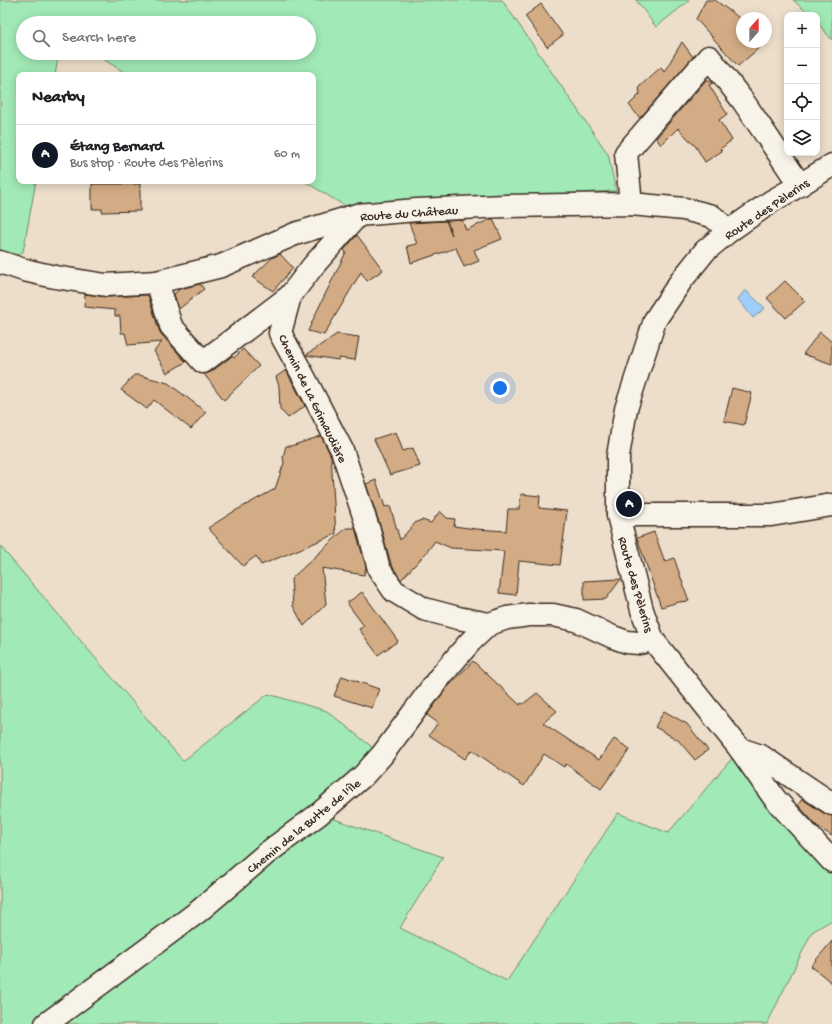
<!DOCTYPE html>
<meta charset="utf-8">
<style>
:root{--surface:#fff;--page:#f2f2f2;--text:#202124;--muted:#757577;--line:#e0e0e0;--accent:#111827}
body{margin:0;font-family:"Gochi Hand",sans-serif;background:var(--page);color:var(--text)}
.controls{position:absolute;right:12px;top:12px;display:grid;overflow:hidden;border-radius:8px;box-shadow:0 2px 10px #0003}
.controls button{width:36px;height:36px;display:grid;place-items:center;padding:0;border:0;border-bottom:1px solid var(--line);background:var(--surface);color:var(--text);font:20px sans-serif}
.compass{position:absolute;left:736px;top:12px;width:36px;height:36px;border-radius:50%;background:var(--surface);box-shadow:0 2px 10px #0003;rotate:21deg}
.you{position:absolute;left:500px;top:388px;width:14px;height:14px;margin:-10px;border:3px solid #fff;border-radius:50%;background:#1a73e8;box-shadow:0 0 0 6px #1a73e833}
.badge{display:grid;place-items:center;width:26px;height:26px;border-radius:50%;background:var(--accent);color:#fff;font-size:13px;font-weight:700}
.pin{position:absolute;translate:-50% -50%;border:2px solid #fff;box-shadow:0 1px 4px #0006}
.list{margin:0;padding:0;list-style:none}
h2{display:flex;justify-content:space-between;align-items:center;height:52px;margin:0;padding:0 16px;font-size:17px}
h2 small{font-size:13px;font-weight:400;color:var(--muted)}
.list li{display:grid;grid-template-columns:26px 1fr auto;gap:12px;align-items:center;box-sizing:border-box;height:60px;padding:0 16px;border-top:1px solid var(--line)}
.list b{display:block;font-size:15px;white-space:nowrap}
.list p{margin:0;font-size:13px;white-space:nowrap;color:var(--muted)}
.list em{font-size:13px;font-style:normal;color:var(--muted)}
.icon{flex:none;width:22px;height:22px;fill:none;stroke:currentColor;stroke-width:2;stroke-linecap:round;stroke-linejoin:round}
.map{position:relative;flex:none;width:832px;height:1024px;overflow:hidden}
.search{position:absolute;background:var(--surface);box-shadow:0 2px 10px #0003;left:16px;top:16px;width:300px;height:44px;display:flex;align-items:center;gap:10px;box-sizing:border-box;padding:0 14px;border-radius:22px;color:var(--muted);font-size:15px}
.panel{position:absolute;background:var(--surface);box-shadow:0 2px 10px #0003;left:16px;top:72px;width:300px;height:112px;border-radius:8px}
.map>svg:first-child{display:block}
.green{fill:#a1e9b6;stroke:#6e8a6a}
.water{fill:#9ecffb;stroke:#768da3}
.building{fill:#d3ac85;stroke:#3b2a1e}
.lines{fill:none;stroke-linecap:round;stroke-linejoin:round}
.minor-casing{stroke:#3b2a1e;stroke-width:25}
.minor{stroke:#f7f3e8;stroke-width:22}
.labels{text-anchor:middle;stroke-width:4;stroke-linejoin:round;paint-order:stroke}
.street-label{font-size:13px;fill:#3b2a1e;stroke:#f7f3e8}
</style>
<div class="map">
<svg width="832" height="1024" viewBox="0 0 832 1024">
<rect width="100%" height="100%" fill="#ecdeca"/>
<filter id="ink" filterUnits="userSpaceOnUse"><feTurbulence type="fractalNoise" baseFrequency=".025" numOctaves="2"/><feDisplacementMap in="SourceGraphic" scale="8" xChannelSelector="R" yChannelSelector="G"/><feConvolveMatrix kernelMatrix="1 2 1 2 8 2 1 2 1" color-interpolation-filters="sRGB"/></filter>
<g filter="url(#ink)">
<!-- green -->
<g class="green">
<path d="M0 0H502L608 154 616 191 345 206 304 181H313V75H129L93 53H309V23H23V53H59L55 75H19V181H36L23 252 0 264Z"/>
<path d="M636 0H690L656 27Z"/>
<path d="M793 0H832V40L817 22V15H810Z"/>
<path d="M0 546 183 761 268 694 327 711 382 755 320 814 443 857 400 928 507 981 618 813 668 833 740 749 832 861V920L812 932 767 1024H0Z"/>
</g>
<!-- water -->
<path class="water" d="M745 290 765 308 753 318 738 299Z"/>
<!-- building -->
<g class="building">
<path d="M706 0H715L742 20V42H766L738 66 696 19Z"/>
<path d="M541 4 563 35 547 47 525 16Z"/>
<path d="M682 42 693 57 640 118 629 105 640 94 639 87 661 67 664 72Z"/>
<path d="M707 79 713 83 709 85 727 114 719 120 732 140 720 149 722 151 705 162 696 147 678 128 661 145 656 138Z"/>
<path d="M92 184H140V211L102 212V209H92Z"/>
<path d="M491 219H493L502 239 474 250 479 261 464 267 456 248 411 263 407 246 417 244 409 223 446 221 452 235 447 221 462 220 466 230Z"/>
<path d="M357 235 383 270 367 281 361 272 324 335 308 331 317 311 346 252 344 250Z"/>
<path d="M280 254 293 268 273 291 252 277 272 258Z"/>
<path d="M785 281 805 301 786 318 767 298Z"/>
<path d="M200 284 204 289 179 309 174 294 180 289Z"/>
<path d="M85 294 107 297 148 295 159 330 161 334 186 362 167 373 154 351 162 342 128 345 125 333H121L120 316H115V310L84 307Z"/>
<path d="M820 332 832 342V364L803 354Z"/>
<path d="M337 334 359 337 355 360 339 358 338 360 306 355Z"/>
<path d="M243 349 259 366 224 400 204 374 211 372 232 356 234 358Z"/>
<path d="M286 370 305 406 288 418 280 409 279 386 276 377Z"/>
<path d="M134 375H139L168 383 206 412 191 429 154 400 147 409 121 390Z"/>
<path d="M732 388 752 393 744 425 724 421Z"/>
<path d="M396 432 403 451 413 448 420 466 390 475 374 439Z"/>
<path d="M321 436 331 456 336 534 261 565 256 556 243 566 208 528 233 512 275 489 284 463 283 457 286 446H291Z"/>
<path d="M376 480 385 507 390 506 400 540 416 522 422 520 431 523 440 511 447 518 455 519 454 526 476 529 506 531 508 509H519L521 494 540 496 539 508 567 511 560 565 519 561 516 595 499 593 504 551 451 548 435 541 426 553 401 580 391 564 381 528 366 484Z"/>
<path d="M346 528H355L366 567 364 575 322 568 326 604 304 626 293 606 291 579Z"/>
<path d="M654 532 665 562 674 558 689 601 679 602 661 607 637 538Z"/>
<path d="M621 579 606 599 584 600V581Z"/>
<path d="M362 592 398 641 378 655 359 629 364 626 347 603Z"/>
<path d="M473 661 520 705 521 703 523 704 537 693 557 711 543 723 599 760 614 739 630 749 601 789 566 764 564 767 544 754 524 786 472 750 465 759 429 735 438 723 427 715 446 689Z"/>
<path d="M342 676 379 689 372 708 334 696Z"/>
<path d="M664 711 687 724 708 750 695 760 678 740 655 727Z"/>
<path d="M802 799 825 814 832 816V836L817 826 798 805Z"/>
<path d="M832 941V983L811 966Z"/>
</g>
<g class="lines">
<!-- minor casing -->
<g class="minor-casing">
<g id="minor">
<path d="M832 165 800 185 772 201 729 231 705 251 681 281 655 320 626 409 618 456V515L642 610 653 640 740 749 775 799 832 861"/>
<path d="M631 204 626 153 709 57 743 101 800 185"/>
<path d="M357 216 313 266 290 296 280 333 304 377 342 450 369 531 379 569 394 591 424 609 458 618 489 624"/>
<path d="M0 262 24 270 55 277 106 285 157 282 221 266 295 234 357 215 417 210 505 206 631 204 684 209 712 216 729 231"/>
<path d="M157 282 171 326 203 362 290 296"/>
<path d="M618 515H771L832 505"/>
<path d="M740 749 761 756 832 804"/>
<path d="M46 1024 199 911 267 853 319 814 363 776 382 755 439 678 470 642 489 624 507 618 529 615H553L576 620 613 637 627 642 639 643 653 640"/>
</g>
</g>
<!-- minor -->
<use href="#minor" class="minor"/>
</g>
</g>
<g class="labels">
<!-- street labels -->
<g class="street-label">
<text transform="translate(766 208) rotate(-34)" y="5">Route des Pèlerins</text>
<text transform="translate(409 212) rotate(-4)" y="5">Route du Château</text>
<text transform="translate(314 398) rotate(64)" y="5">Chemin de La Grimaudière</text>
<text transform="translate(637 584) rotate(74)" y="5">Route des Pèlerins</text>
<text transform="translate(303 825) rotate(-39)" y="5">Chemin de la Butte de l'Île</text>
</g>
</g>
</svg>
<div class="controls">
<button>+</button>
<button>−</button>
<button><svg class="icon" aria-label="locate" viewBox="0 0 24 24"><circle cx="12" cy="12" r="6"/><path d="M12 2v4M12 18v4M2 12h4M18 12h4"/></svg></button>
<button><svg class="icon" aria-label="layers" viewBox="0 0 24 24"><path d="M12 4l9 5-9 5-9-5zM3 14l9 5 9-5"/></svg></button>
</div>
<svg class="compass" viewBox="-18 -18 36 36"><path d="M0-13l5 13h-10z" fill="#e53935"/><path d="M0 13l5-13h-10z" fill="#757577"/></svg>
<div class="you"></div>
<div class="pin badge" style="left:629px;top:504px">A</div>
<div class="search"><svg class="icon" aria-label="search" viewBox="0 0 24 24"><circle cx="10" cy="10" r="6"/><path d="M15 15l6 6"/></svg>Search here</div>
<section class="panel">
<h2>Nearby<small></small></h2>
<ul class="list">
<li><span class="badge">A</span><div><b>Étang Bernard</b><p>Bus stop · Route des Pèlerins</p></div><em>60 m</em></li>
</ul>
</section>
</div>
